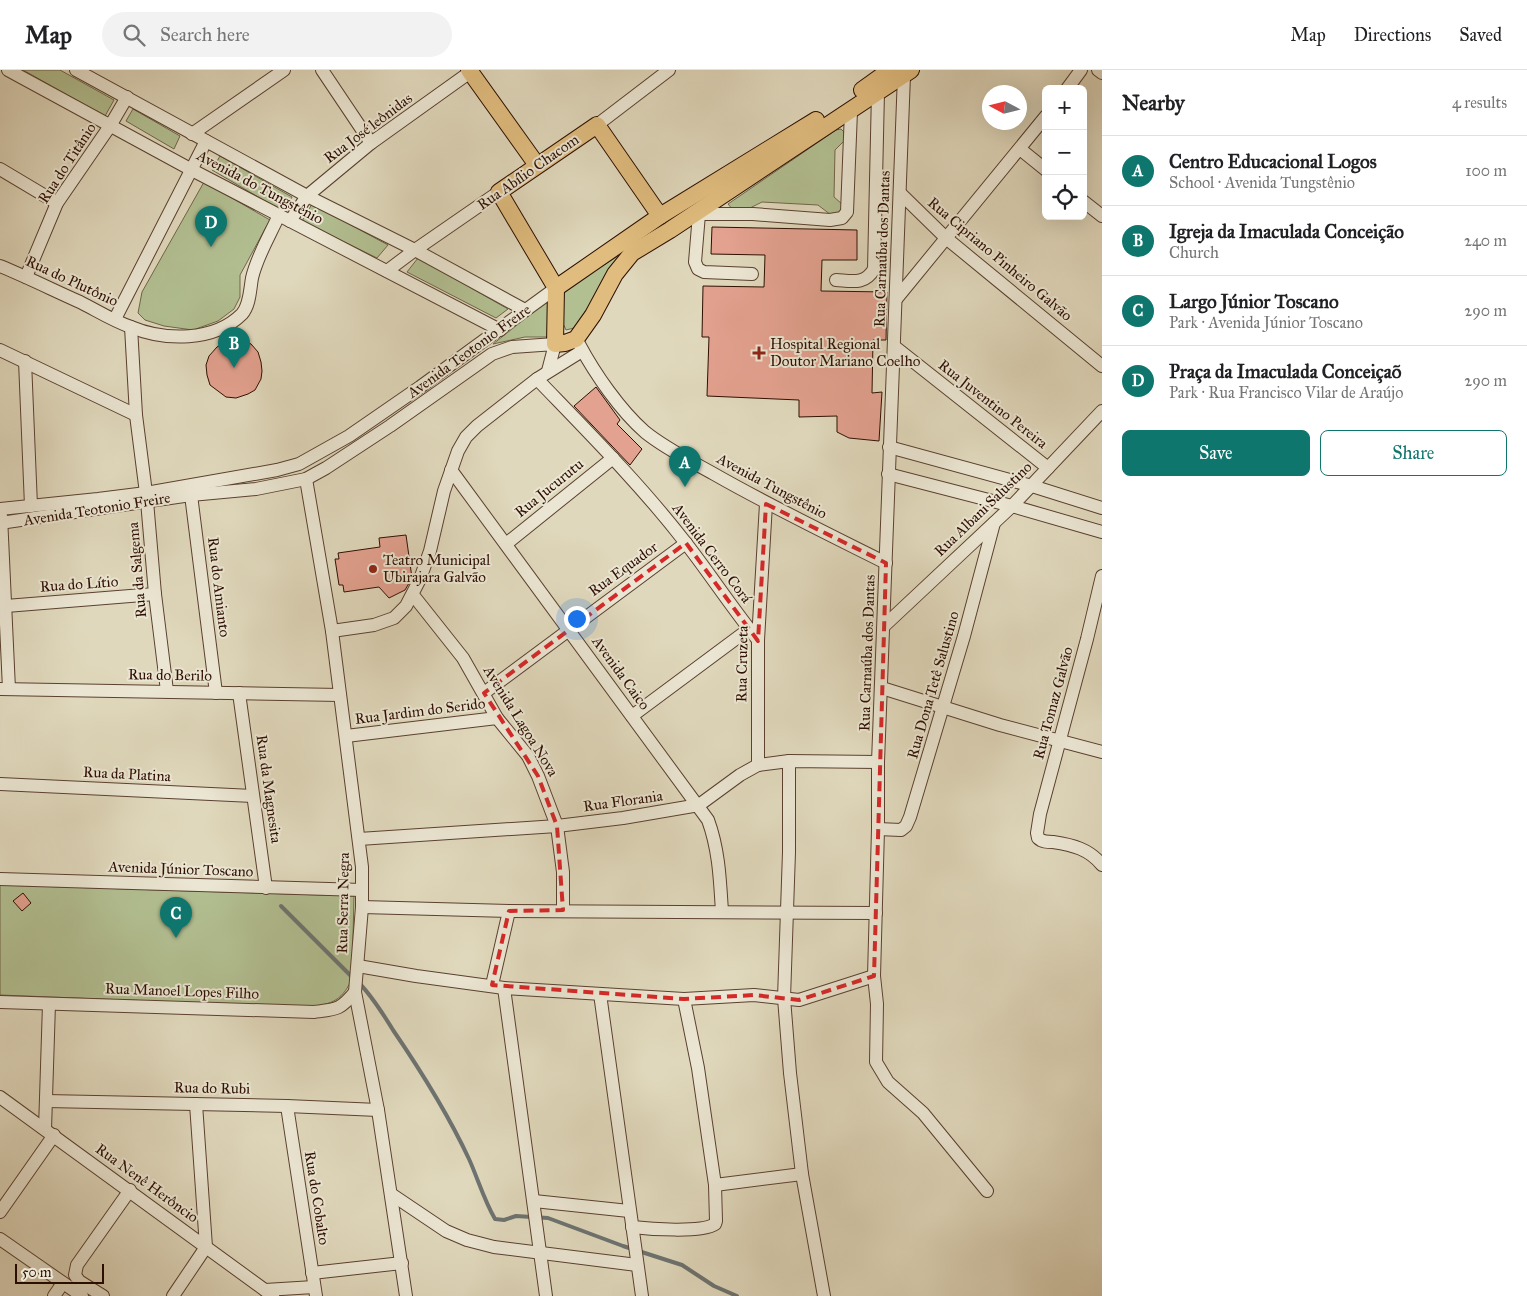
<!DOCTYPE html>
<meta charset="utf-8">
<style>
:root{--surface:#fff;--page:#f2f2f2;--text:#202124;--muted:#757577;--line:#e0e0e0;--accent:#0f766e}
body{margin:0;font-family:"IM FELL Great Primer",serif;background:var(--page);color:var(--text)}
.controls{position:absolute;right:15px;top:15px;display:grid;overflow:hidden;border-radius:8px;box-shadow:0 5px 20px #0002}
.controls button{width:45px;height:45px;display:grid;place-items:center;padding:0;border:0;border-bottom:1px solid var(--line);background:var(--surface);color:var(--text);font:25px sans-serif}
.compass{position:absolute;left:982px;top:15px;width:45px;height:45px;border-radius:50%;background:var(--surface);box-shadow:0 5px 20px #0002;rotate:277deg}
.scale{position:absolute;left:15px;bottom:12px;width:89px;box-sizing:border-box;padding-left:5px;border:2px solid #2d0e01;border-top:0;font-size:14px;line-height:18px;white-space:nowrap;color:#2d0e01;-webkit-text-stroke:4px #ebe6d3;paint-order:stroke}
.you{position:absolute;left:576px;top:548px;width:18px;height:18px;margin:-12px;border:4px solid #fff;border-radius:50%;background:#1a73e8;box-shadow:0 0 0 8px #1a73e833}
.badge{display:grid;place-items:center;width:32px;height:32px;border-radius:50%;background:var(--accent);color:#fff;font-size:16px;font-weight:700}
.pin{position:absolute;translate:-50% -41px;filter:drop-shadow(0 1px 2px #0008)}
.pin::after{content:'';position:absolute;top:26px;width:18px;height:15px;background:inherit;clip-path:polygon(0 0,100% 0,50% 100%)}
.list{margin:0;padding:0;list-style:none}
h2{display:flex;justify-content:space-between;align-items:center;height:65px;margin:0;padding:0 20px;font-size:21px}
h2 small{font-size:16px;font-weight:400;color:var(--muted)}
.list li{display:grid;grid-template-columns:32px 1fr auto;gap:15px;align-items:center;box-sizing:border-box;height:70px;padding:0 20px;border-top:1px solid var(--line)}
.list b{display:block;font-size:19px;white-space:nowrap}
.list p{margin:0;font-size:16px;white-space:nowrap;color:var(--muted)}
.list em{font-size:16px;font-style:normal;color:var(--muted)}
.actions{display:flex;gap:10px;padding:15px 20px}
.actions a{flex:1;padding:11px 0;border:1px solid var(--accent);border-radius:8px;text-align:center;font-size:18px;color:var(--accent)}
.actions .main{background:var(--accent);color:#fff}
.icon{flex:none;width:28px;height:28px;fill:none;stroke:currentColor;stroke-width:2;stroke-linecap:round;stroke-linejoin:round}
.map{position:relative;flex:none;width:1102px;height:1226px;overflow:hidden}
header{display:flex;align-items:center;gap:30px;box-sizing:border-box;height:70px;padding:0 25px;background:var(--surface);border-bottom:1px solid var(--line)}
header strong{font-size:24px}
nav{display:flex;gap:28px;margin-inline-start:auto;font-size:18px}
.search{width:350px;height:45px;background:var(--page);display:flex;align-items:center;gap:12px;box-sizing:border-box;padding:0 18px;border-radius:28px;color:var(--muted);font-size:19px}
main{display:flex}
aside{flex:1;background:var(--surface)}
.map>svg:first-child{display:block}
.green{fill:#b2bf91;stroke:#706649}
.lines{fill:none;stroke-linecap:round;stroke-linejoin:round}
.stream{stroke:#6d7371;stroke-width:4}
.building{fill:#e3a18f;stroke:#2d0e01}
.minor-casing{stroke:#5a4030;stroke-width:14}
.major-casing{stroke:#2d0e01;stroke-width:18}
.minor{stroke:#ebe6d3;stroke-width:12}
.major{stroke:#e0bc7e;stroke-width:16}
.marked{fill:none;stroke:#d62828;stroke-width:4;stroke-dasharray:10 6;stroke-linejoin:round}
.poi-dot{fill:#8f2418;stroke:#ebe6d3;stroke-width:2}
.labels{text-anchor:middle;stroke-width:4;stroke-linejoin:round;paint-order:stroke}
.street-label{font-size:15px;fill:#2d0e01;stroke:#ebe6d3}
.poi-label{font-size:15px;fill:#2d0e01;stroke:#ebe6d3;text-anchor:start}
</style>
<header>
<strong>Map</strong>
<div class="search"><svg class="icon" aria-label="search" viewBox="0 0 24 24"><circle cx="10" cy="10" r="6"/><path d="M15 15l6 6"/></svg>Search here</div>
<nav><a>Map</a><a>Directions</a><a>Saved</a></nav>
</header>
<main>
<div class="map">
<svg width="1102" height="1226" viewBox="0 0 1102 1226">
<rect width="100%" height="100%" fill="#e0d8bc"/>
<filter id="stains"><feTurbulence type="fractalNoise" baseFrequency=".004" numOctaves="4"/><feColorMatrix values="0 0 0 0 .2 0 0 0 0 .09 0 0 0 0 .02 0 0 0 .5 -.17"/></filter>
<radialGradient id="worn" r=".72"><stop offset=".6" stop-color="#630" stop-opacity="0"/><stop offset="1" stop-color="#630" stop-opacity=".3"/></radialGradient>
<!-- green -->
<g class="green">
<path d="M23 0H60L114 30 105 46Z"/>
<path d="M133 39 180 66 174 79 126 51Z"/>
<path d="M841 59 844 62V71L835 80 834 127 842 134V143L831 145 818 135 762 132 744 141H734L728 134 836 60Z"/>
<path d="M220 86 292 127 284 142 212 100Z"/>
<path d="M204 112 270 150 240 205V227L234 239 218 251 193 260 164 256 145 250 138 243 142 222Z"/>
<path d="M312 134 388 175 377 188 302 151Z"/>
<path d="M626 181 574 258 566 260 561 249 563 224 569 217Z"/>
<path d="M418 188 508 239 496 248 407 202Z"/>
<path d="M550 229 551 267H525L493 274Z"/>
<path d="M0 815 354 826 352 909C341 933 329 935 304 937L0 925Z"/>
</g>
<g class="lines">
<!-- stream -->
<g class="stream">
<path d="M281 836 352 907"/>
<path d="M359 913C373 927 383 944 393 960 421 1001 448 1044 469 1089 478 1109 484 1130 495 1149L504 1150 516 1146 548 1148 623 1176 682 1195 714 1216 737 1226"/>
</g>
</g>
<!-- building -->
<g class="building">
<path d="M712 157 857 160V190H822L821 221 887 222 886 270H873L872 323 882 322 879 371 849 368 837 362V346L799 347V330L707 326 709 267H702L703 216 764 217 765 185 711 184Z"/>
<path d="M228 270H243L251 274 258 282 261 292 262 301 261 309 255 320 248 324 236 328 226 327 210 315 207 305 206 295 209 286 217 277Z"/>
<path d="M596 317 620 350 617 354 642 379 630 395 574 336Z"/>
<path d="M406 465 412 508 405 520 389 528 379 517 344 522 343 515H339L335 489H339L338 483 380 477 379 468Z"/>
<path d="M23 823 31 833 22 841 13 831Z"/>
</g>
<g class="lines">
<!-- minor casing -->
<g class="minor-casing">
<g id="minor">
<path d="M8 0 192 100 500 260"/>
<path d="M76 0 307 126 415 180 525 240"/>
<path d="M322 0 371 73"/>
<path d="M1098 0 1102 3"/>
<path d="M904 5 878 692V759L874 906 877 934 876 992 888 1012 923 1043 987 1121"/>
<path d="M1067 19 1081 0"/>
<path d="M597 55 669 0"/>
<path d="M192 64 284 0"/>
<path d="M1020 79 1046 100"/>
<path d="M0 99 57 133"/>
<path d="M901 124 946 168 1102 296"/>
<path d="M1083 131 1102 146"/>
<path d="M693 144H753L830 150 842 148 847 142 851 41"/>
<path d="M699 144 695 192 698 199 704 202 752 204"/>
<path d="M290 151 307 126 371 73 473 0"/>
<path d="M0 196C27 207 53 220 80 232 96 240 113 251 131 257 165 271 214 272 242 244 250 235 250 219 252 208 257 186 270 165 279 145"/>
<path d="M387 201 415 180 499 122"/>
<path d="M26 207 57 133 110 56 127 27"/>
<path d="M836 210C852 211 865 215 874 199L878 22"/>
<path d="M897 228 1046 46"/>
<path d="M115 249 206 71"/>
<path d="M131 257 136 345 147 431 155 524 167 621"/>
<path d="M579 274C595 304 620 340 645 362 666 379 691 391 714 404 770 436 828 464 886 493"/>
<path d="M895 277 1048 398"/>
<path d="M0 280 136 345"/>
<path d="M25 291 31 436"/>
<path d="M537 309C588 362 640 414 685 472 710 504 732 538 758 570"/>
<path d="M889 377 1032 416 1102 438"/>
<path d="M451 400 708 750C719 780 720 810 722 842"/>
<path d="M888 404 1012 436 1102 462"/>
<path d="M306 409 332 561 362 797V837L355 922 378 1040 406 1226"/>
<path d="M190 417 216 623"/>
<path d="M0 439 98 429 146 423 277 400 299 394 349 366 420 317 556 218"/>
<path d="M1 446 9 619"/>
<path d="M0 453 191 425 256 419 306 409 326 398 390 356 492 284 512 277 555 274 548 301"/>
<path d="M506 474 613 388"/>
<path d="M1102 506 1087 569 1040 744 1037 763 1038 768C1042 772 1047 772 1053 772 1073 775 1089 779 1102 795"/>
<path d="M413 525 463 588 497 648 528 686 538 706 557 756 563 802V840"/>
<path d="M6 536 155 524"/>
<path d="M884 556 1012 436 1102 341"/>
<path d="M332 561 374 555 394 548 406 536 420 509 430 481 444 421 458 381 466 367 477 356 537 309 582 281"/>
<path d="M882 618 1000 655 1102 682"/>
<path d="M0 619 340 625"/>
<path d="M239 623 266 818"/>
<path d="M484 623 686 473"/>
<path d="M632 646 749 559"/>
<path d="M346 666 497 648"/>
<path d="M789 691V782L784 928 790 1003 802 1104 824 1226"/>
<path d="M758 695V570L766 434"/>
<path d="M0 714 253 726"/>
<path d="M878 759 901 760 906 756 910 747 964 566 994 453"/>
<path d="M359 769 557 756 623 748 699 735 740 705 758 695 789 691 878 692"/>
<path d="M0 809 362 820"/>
<path d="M362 837 509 841 876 843"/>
<path d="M358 896 416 906 504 918 684 929 754 925 799 930 874 906"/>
<path d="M492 915 509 841"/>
<path d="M504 918 546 1226"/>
<path d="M600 924 642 1226"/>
<path d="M0 932 314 942C337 939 340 940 355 922"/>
<path d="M0 1027 273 1226"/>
<path d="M46 1031 287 1036 378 1040"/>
<path d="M287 1036 316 1226"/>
<path d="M45 1059 49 934"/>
<path d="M715 1115 802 1104"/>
<path d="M391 1124 446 1161 467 1170 494 1177 637 1195"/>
<path d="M534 1131 629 1141"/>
<path d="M0 1142 54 1065"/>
<path d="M632 1157C649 1159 702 1163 715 1154L716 1151 715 1115 698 998 684 929"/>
<path d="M0 1169 82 1226"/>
<path d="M312 1203 402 1193"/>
<path d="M265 1220 314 1217"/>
<path d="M54 1226 63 1213"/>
<path d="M103 1226 79 1211 75 1205 77 1195 130 1120"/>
<path d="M173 1226 206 1177 196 1034"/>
</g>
</g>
<!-- major casing -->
<g class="major-casing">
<g id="major">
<path d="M469 0 537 95"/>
<path d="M862 20 890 0"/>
<path d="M660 146 597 55 499 122 556 218 555 274 565 273 576 269 593 245 615 204 632 183 670 160 911 0"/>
<path d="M556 218 660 146 816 50"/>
</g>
</g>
<!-- minor -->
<use href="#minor" class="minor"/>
<!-- major -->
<use href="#major" class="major"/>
</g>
<!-- marked area -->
<path class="marked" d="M766 434 886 493 874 906 799 930 754 925 684 929 492 915 509 841 563 840 557 756 538 706 484 623 686 473 758 571Z"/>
<!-- markers -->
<g class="poi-dot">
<path d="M756.5 275.5h5v5h5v5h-5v5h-5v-5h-5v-5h5z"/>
<circle cx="373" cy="499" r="5"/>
</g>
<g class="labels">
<!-- street labels -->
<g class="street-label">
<text transform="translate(368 58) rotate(-37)" y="5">Rua José leônidas</text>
<text transform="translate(67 93) rotate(-57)" y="5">Rua do Titânio</text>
<text transform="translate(528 102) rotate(-35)" y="5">Rua Abílio Chacom</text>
<text transform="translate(260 117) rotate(28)" y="5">Avenida do Tungstênio</text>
<text transform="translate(882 179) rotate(-88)" y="5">Rua Carnaúba dos Dantas</text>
<text transform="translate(1000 189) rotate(40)" y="5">Rua Cipriano Pinheiro Galvão</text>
<text transform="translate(72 211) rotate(25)" y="5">Rua do Plutônio</text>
<text transform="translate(469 281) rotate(-36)" y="5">Avenida Teotonio Freire</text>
<text transform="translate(993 334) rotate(38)" y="5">Rua Juventino Pereira</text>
<text transform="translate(772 416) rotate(28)" y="5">Avenida Tungstênio</text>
<text transform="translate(549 418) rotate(-39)" y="5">Rua Jucurutu</text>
<text transform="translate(97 439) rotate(-9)" y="5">Avenida Teotonio Freire</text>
<text transform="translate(983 439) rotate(-44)" y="5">Rua Albani Salustino</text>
<text transform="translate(712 483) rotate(53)" y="5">Avenida Cerro Corá</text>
<text transform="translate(623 499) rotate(-36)" y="5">Rua Equador</text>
<text transform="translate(137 500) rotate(-95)" y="5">Rua da Salgema</text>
<text transform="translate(79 514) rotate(-4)" y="5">Rua do Lítio</text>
<text transform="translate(219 517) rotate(83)" y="5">Rua do Amianto</text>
<text transform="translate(867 583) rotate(-88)" y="5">Rua Carnaúba dos Dantas</text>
<text transform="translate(742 594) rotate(-89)" y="5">Rua Cruzeta</text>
<text transform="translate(621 603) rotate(54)" y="5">Avenida Caico</text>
<text transform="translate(170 605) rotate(1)" y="5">Rua do Berilo</text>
<text transform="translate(933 615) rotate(-74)" y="5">Rua Dona Tetê Salustino</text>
<text transform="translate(1053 633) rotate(-75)" y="5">Rua Tomaz Galvão</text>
<text transform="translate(420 641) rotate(-7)" y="5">Rua Jardim do Serido</text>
<text transform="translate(521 651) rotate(58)" y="5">Avenida Lagoa Nova</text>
<text transform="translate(127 704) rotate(3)" y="5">Rua da Platina</text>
<text transform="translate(269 719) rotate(82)" y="5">Rua da Magnesita</text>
<text transform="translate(623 731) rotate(-8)" y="5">Rua Florania</text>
<text transform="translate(181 799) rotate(2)" y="5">Avenida Júnior Toscano</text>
<text transform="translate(343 833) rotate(-89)" y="5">Rua Serra Negra</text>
<text transform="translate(182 921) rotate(2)" y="5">Rua Manoel Lopes Filho</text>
<text transform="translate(212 1018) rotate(1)" y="5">Rua do Rubi</text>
<text transform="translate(147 1113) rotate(36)" y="5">Rua Nenê Herôncio</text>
<text transform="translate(317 1128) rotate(81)" y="5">Rua do Cobalto</text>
</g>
<!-- poi labels -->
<g class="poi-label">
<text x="770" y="279">Hospital Regional<tspan x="770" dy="17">Doutor Mariano Coelho</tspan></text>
<text x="383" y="495">Teatro Municipal<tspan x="383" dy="17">Ubirajara Galvão</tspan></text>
</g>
</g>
<rect width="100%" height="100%" filter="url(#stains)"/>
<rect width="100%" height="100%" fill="url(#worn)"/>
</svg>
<div class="controls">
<button>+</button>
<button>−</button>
<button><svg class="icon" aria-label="locate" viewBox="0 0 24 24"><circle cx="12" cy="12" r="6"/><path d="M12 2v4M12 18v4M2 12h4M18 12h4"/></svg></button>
</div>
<svg class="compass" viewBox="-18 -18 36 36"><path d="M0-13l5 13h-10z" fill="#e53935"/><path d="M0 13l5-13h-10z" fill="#757577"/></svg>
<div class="scale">50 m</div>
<div class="you"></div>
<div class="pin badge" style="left:685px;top:417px">A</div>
<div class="pin badge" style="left:234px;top:298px">B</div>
<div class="pin badge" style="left:176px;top:868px">C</div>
<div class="pin badge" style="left:211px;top:177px">D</div>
</div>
<aside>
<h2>Nearby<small>4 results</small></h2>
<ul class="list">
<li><span class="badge">A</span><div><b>Centro Educacional Logos</b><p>School · Avenida Tungstênio</p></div><em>100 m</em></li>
<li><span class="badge">B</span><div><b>Igreja da Imaculada Conceição</b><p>Church</p></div><em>240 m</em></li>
<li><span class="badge">C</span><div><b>Largo Júnior Toscano</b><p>Park · Avenida Júnior Toscano</p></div><em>290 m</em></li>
<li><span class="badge">D</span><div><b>Praça da Imaculada Conceiçaõ</b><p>Park · Rua Francisco Vilar de Araújo</p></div><em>290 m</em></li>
</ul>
<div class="actions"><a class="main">Save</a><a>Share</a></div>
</aside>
</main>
